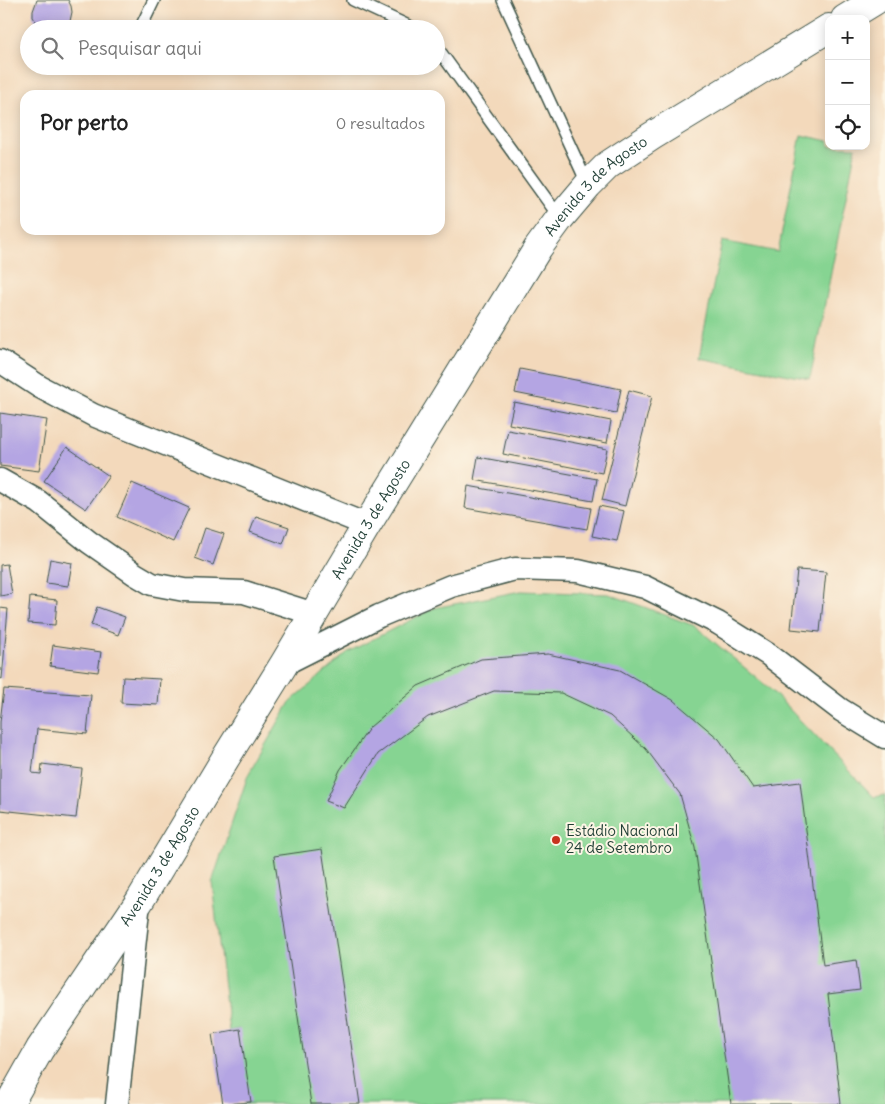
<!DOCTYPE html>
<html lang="pt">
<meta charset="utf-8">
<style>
:root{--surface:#fff;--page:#f6f6f6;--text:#222;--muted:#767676;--line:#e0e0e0}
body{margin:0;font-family:Delius,sans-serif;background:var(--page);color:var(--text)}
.controls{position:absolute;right:15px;top:15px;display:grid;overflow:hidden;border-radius:10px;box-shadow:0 2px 12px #0003}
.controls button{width:45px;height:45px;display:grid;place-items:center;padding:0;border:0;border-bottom:1px solid var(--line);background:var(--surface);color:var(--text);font:25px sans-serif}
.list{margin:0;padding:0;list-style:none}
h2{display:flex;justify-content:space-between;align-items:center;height:65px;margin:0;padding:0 20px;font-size:21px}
h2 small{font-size:16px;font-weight:400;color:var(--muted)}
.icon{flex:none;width:28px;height:28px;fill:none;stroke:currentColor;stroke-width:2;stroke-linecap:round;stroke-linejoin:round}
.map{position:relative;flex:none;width:885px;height:1104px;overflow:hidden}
.search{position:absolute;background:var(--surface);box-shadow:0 2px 12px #0003;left:20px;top:20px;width:425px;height:55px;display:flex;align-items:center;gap:12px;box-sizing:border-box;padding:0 18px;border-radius:28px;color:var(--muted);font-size:19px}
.panel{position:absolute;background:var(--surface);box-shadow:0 2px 12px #0003;left:20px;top:90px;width:425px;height:145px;border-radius:15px}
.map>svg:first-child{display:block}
.green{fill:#86d492;stroke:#528863}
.building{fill:#b4a5e3}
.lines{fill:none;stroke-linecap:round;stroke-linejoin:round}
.service-casing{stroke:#3f5448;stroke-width:14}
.minor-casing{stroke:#3f5448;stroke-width:25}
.tertiary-casing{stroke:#3f5448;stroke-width:30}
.service{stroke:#fff;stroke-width:11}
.minor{stroke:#fff;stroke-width:22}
.tertiary{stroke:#fff;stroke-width:28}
.poi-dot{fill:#c8321e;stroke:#fcf5e5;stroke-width:2}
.labels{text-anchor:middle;stroke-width:4;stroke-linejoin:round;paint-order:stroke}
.street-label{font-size:15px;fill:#1f3d34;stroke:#fcf5e5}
.poi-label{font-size:15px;fill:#1f3d34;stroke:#fcf5e5;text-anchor:start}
</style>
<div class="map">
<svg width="885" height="1104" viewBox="0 0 885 1104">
<rect width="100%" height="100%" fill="#fcf5e5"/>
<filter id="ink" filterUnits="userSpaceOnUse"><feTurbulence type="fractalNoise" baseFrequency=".02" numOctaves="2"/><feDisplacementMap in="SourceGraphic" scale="10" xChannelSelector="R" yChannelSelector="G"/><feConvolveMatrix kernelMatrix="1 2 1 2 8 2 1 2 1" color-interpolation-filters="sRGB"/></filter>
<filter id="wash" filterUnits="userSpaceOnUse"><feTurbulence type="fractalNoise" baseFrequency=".0096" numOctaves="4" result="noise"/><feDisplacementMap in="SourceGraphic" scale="20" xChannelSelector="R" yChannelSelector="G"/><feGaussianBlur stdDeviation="1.12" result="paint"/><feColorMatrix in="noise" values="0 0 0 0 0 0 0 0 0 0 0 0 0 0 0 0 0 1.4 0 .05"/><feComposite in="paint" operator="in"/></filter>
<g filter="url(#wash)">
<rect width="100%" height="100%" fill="#f3d9bb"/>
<!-- green -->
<g class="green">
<path d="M801 135 829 141V146L856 147 810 379 699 358 722 241 778 252Z"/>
<path d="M521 591 609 594 695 626 770 689 874 797 885 795V1104H243L250 1102 239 1029 229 1031 212 882 248 775 290 702 348 652 434 608Z"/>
</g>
<g id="blocks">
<!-- building -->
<g class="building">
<path d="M37 0H68L71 6 72 12 70 21 66 27 62 29H43L39 26 33 17V11Z"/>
<path d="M520 369 621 389 616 413 515 393Z"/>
<path d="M629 390 652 396 625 506 602 500Z"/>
<path d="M514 402 611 421 607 443 509 424Z"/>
<path d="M0 413 47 420 39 471 0 466Z"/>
<path d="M508 430 607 449 602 473 503 454Z"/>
<path d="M67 447 109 476 86 509 44 481Z"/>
<path d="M478 457 597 479 593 501 474 480Z"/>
<path d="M132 483 189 508 173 542 117 517Z"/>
<path d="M468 486 591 508 587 529 465 508Z"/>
<path d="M599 506 624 511 617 541 592 536Z"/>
<path d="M256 516 289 527 283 544 250 532Z"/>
<path d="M205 528 224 534 213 565 195 558Z"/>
<path d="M50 559 72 563 68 586 46 583Z"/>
<path d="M7 564 12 594 0 596V565Z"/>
<path d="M797 570 826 572 820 632 791 629Z"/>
<path d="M30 597 57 600 55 625 28 623Z"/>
<path d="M97 607 125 617 118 635 91 625Z"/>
<path d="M0 608 8 609 2 679 0 678Z"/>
<path d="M53 645 101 652 98 672 50 666Z"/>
<path d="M548 654 620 670 673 700 719 739 753 788 800 782 823 965 856 960 860 990 828 994 841 1104H731L695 848 680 794 646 749 610 716 561 693 494 691 428 717 378 754 344 808 326 801 340 770 370 727 418 686 481 659Z"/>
<path d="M123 677 160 679 158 705 121 703Z"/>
<path d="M4 689 91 695 87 734 37 729 32 773 41 774 42 764 82 769 76 818 0 810V722Z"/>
<path d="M322 849 360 1104H311L274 856Z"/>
<path d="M240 1029 251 1102 223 1104 212 1034Z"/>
</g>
</g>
</g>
<g filter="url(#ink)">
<use href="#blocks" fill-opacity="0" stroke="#3f5448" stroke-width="1"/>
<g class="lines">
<!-- service casing -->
<g class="service-casing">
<g id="service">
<path d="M353 0 415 29"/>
<path d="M503 0 588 185"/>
<path d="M140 29 154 0"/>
<path d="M436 46 560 218"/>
</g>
</g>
<!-- minor casing -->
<g class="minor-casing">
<g id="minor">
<path d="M0 361 40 387 93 415 367 525"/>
<path d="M0 480 39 502 89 542 135 574 152 584 184 590 244 592 314 614"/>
<path d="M284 664 379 616 451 586 515 569 578 571 645 587 718 623 769 655 841 710 885 737"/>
<path d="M117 1104 139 902"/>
</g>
</g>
<!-- tertiary casing -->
<g class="tertiary-casing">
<g id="tertiary">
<path d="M845 19 876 0"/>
<path id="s1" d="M9 1104 40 1049 139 902 225 759 284 664 367 525 538 248 560 218 588 185 608 165 652 136 829 28"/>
</g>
</g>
<!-- service -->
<use href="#service" class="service"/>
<!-- minor -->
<use href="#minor" class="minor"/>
<!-- tertiary -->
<use href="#tertiary" class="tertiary"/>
</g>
</g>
<!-- markers -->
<circle class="poi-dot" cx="556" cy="840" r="5"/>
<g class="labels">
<!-- street labels -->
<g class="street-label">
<text dy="5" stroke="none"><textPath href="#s1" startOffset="1092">Avenida 3 de Agosto</textPath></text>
<text dy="5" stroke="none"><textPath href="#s1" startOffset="688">Avenida 3 de Agosto</textPath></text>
<text dy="5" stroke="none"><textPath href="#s1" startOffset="282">Avenida 3 de Agosto</textPath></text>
</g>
<!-- poi labels -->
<g class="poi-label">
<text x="566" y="836">Estádio Nacional<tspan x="566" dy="17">24 de Setembro</tspan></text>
</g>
</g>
</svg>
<div class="controls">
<button>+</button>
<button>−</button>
<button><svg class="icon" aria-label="locate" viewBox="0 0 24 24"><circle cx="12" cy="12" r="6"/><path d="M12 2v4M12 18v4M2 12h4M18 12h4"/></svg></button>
</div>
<div class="search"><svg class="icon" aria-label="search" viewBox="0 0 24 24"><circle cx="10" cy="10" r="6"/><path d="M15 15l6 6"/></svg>Pesquisar aqui</div>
<section class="panel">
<h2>Por perto<small>0 resultados</small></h2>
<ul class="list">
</ul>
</section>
</div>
